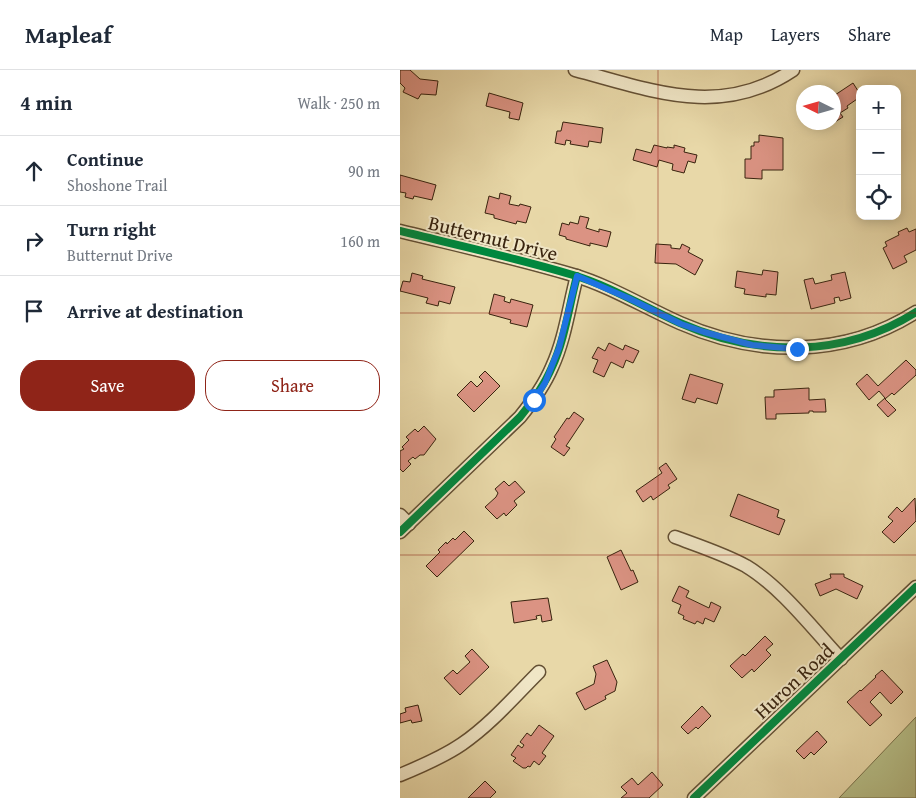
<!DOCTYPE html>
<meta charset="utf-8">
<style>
:root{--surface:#fff;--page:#f2f2f3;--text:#1f2937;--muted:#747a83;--line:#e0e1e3;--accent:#8f2418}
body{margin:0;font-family:"Gentium Book Plus",serif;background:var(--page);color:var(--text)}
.controls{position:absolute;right:15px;top:15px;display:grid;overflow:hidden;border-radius:10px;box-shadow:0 2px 12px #0003}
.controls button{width:45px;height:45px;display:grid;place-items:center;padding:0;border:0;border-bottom:1px solid var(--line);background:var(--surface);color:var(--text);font:25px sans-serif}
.compass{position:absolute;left:396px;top:15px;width:45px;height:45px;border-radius:50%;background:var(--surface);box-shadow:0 2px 12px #0003;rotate:275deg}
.stop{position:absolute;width:15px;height:15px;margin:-11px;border:4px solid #1a73e8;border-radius:50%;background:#fff}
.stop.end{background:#1a73e8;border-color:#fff;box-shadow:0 1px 5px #0008}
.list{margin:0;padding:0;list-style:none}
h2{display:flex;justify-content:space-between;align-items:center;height:65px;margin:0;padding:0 20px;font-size:21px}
h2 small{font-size:16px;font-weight:400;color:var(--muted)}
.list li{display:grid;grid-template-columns:32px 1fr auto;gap:15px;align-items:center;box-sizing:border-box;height:70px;padding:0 20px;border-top:1px solid var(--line)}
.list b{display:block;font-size:19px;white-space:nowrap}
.list p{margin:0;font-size:16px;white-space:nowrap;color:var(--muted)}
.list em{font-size:16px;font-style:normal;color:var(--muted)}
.actions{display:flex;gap:10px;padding:15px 20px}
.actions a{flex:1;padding:11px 0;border:1px solid var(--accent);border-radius:20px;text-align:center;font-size:18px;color:var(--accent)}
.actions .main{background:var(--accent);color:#fff}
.icon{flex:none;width:28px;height:28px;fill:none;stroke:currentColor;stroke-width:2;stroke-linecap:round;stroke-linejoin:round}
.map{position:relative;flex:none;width:516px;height:728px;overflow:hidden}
header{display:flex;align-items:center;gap:30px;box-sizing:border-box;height:70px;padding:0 25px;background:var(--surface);border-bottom:1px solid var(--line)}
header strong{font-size:24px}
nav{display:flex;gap:28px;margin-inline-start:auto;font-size:18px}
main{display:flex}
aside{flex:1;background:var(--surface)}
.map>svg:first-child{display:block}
.green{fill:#b6be87;stroke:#77704a}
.building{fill:#db9383;stroke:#38230e}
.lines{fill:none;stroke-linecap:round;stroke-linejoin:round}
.minor-casing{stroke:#645034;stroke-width:15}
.minor{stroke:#f0e6c6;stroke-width:12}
.cycleway-casing{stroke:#f0e6c6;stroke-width:11}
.cycleway{stroke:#00873e;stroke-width:8}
.route{stroke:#1a73e8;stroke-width:6}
.grid{fill:none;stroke:#8f2418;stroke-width:1;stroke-opacity:0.55}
.labels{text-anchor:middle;stroke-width:4;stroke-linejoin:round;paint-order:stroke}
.street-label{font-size:20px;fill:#38230e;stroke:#f0e6c6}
</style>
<header>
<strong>Mapleaf</strong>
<nav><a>Map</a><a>Layers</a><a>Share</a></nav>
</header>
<main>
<aside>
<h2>4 min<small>Walk · 250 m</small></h2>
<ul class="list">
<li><svg class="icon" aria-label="ahead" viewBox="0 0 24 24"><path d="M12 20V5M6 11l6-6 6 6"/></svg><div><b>Continue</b><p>Shoshone Trail</p></div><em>90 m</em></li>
<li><svg class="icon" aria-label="right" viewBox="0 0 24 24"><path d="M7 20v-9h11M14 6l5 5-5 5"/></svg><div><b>Turn right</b><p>Butternut Drive</p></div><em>160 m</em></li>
<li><svg class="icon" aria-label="arrive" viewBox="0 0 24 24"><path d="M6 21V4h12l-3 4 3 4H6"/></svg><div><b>Arrive at destination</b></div></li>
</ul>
<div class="actions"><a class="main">Save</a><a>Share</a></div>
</aside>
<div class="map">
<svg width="516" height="728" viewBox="0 0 516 728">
<rect width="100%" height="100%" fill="#e8d8a8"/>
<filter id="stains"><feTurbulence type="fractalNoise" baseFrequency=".004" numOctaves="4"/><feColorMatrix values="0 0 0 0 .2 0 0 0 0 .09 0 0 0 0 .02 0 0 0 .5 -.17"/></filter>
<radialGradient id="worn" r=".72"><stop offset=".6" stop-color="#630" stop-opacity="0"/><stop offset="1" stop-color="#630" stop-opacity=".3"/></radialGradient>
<!-- green -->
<path class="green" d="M516 647V728H439Z"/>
<!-- building -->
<g class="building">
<path d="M0 0H10L20 9 38 11 36 25 21 24 18 29 3 22 5 18 0 13Z"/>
<path d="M453 13 460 24V27L447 36 448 38 440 43 443 47 433 53V23L435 25Z"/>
<path d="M89 23 123 33 119 50 109 48 110 42 86 36Z"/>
<path d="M163 52 203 58 201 73 189 71 188 77 170 74 171 71 166 70 165 75 155 73 157 61H161Z"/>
<path d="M359 65 383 68V100H362V109L345 108V89H351V76H354V72H359Z"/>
<path d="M254 75 267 78V77L274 78V75L285 78 284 82 297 85 295 93 288 91 284 103 272 100 273 94 259 90 257 97 233 90 236 79 251 83Z"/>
<path d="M0 105 36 115 32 130 14 126 13 129 5 127 6 123 0 122Z"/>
<path d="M100 123 111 126 109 134 119 136 120 134 131 137 126 153 117 151 116 154 94 148V145L85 143 89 126 99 129Z"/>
<path d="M180 146 189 148 186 158 199 162V159L211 162 207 177 190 173V176L166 169V167L159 165 162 153 169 155 170 152 178 154Z"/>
<path d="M507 158 509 162 516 159V180L504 186 507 192 493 199 483 178 487 176 485 172 499 165 498 162Z"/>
<path d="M256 174 271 175V178L280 179 282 174 290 178 288 182 303 190 295 205 276 194 255 193Z"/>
<path d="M363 200 378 202 376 225 366 224V227L344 224 345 219 335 217 337 201 362 205Z"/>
<path d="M445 202 451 228 440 231 439 227 434 228 435 233 411 239 404 210 413 208 415 214 432 210 431 205Z"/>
<path d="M12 203 23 206 22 209 55 217 50 234 39 231 38 236 26 233 28 228 0 221 3 211 10 212Z"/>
<path d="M94 224 105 227 104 231 110 233 111 229 133 235 127 257 110 253 111 250 89 244Z"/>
<path d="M209 273 223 280 225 275 239 281 233 293 226 290 223 298 211 292 204 307 193 302 198 290 192 288 198 277 205 281Z"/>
<path d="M506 290 516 300V305L494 325 492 323 485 329 496 340 488 347 477 335 485 328 479 321 469 330 456 314 467 304 478 316Z"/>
<path d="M85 301 100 316 74 342 57 325 71 311 77 317 83 311 79 307Z"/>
<path d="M290 304 323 314 317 334 297 328 295 333 282 329Z"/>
<path d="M409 318V330L425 329 426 342H413V341H409V343L376 344V349H366L365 327H374V320Z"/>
<path d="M174 342 184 349 166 376 170 378 164 386 151 377 156 369 154 367 167 348 169 349Z"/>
<path d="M24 356 36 369 24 385H20L15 389 13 387 8 391 11 394 3 402 0 399V381L4 379 2 377 9 370 6 367 15 359 18 362Z"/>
<path d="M266 393 277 409 268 415 270 418 253 430 251 426 243 432 236 421 262 403 259 398Z"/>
<path d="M104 411 109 416 115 411 125 422 114 431 117 435 106 446 104 443 97 449 85 437 96 427 98 423 95 419Z"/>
<path d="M338 424 379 440 377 447 385 450 379 465 330 446Z"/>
<path d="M515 428 516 451 494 473 482 462 493 451 488 447 497 437 502 442Z"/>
<path d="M64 461 74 471 37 507 26 496 40 482 38 480 46 472 47 474 53 468 55 470Z"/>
<path d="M221 480 231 501 233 500 238 512 221 520 207 487Z"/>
<path d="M430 504H444V507L463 516 457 529 436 519 420 526 415 514 431 508Z"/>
<path d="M279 516 289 521 286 527 309 538 311 532 321 537 314 552 305 548 303 554 297 551 295 554 283 549 284 546 278 543 281 535 272 531Z"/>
<path d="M148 528 152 550 142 552 141 545 136 546 137 549 114 553 111 532Z"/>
<path d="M365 566 373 574 366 580 371 585 354 602 352 599 342 608 330 596 343 584 345 586Z"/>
<path d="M72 579 89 597 60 625 44 608 53 600 57 604 70 592 65 586Z"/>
<path d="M207 590 217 612 215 621 205 626 206 629 185 640 176 623 194 614 196 604 193 596Z"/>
<path d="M482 600 503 622 491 634 480 622 470 632 482 645 470 656 447 632 460 620 461 621 476 607 475 606Z"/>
<path d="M18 635 22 651 12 653 11 650 0 653V644L6 642 5 638Z"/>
<path d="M302 636 311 646 298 659 296 657 288 664 281 657Z"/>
<path d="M139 655 154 666 142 683 146 686 139 695 134 691 130 697 128 696 126 698H123L113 691 116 688 111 685 118 675 122 678 124 675 120 672 127 663 131 666Z"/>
<path d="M417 661 427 672 414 685 411 682 404 689 396 681Z"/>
<path d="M252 702 263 715 249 728H221L227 723 221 717 232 708 238 715Z"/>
<path d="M85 711 96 722 90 728H68Z"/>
</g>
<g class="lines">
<!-- minor casing -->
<g class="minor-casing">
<g id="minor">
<path d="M175 0C251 20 320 49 393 0"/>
<path d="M0 161C57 175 116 188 173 205 210 216 244 237 280 253 357 287 444 288 516 242"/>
<path d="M0 445 9 454"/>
<path d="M0 462 120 347C133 331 144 316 152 297 165 269 169 236 177 206"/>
<path d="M275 467C299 476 324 484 346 496 381 517 413 559 441 589"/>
<path d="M0 705C22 696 43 687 62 674 91 654 114 627 139 602"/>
<path d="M294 728 516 517"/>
</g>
</g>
<!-- minor -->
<use href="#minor" class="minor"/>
<!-- cycleway casing -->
<g class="cycleway-casing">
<g id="cycleway">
<path d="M0 161C57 175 116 188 173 205 210 216 244 237 280 253 357 287 444 288 516 242"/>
<path d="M0 462 120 347C133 331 144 316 152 297 165 269 169 236 177 206"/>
<path d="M294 728 516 517"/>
</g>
</g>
<!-- cycleway -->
<use href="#cycleway" class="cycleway"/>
</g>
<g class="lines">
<!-- route -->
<path class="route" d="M134 330 145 313 159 278 177 206 228 228 281 254 304 262 352 275 397 279"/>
</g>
<!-- grid -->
<path class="grid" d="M258 0V728M0 243H516M0 485H516"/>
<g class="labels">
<!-- street labels -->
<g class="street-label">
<text transform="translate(93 168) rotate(14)" y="7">Butternut Drive</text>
<text transform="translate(394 611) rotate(-43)" y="7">Huron Road</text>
</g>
</g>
<rect width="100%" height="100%" filter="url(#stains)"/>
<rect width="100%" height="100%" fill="url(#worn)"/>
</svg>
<div class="controls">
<button>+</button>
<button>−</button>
<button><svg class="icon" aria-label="locate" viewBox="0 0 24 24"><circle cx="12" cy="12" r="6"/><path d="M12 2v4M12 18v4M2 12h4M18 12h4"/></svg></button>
</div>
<svg class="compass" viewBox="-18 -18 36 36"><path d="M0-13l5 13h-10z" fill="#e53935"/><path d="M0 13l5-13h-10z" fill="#747a83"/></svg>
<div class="stop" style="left:134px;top:330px"></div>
<div class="stop end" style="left:397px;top:279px"></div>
</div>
</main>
